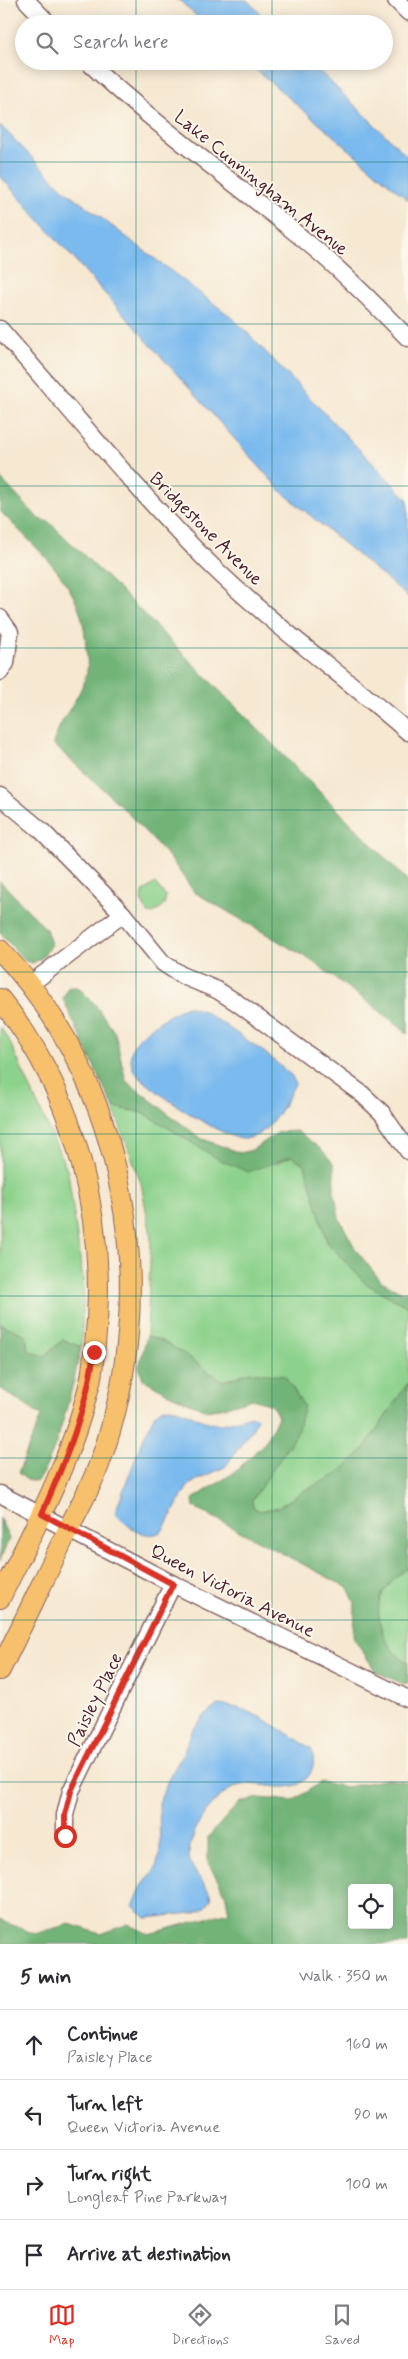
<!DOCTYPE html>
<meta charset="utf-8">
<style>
:root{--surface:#fff;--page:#f7f7f7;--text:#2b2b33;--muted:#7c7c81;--line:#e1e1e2;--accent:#d93025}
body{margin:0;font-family:Mynerve,sans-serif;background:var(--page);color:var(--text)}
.controls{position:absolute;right:15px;bottom:15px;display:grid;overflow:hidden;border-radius:5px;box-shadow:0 2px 12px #0003}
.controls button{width:45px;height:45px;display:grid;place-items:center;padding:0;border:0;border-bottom:1px solid var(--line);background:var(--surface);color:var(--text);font:25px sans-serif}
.stop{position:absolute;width:15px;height:15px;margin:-11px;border:4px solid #d93025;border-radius:50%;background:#fff}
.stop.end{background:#d93025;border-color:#fff;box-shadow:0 1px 5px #0008}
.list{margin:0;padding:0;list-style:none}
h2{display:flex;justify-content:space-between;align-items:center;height:65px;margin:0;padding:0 20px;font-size:21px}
h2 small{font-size:16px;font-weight:400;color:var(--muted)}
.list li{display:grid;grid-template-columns:32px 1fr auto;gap:15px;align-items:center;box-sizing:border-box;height:70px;padding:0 20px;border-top:1px solid var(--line)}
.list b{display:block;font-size:19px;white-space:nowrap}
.list p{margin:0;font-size:16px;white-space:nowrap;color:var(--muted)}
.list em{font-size:16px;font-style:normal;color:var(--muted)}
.icon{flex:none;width:28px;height:28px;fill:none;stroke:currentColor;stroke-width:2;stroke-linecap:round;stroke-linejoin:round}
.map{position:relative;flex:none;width:408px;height:1944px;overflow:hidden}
.search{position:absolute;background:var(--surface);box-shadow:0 2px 12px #0003;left:15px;right:15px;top:15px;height:55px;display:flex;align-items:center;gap:12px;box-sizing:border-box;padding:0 18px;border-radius:28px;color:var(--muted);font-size:19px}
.sheet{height:345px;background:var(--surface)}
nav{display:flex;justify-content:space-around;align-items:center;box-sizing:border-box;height:70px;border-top:1px solid var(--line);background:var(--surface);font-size:14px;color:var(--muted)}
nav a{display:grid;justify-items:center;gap:2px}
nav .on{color:var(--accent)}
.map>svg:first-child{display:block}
.green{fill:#8dd28c;stroke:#6c785c}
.forest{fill:#72b478;stroke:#5e6a52;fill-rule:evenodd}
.water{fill:#7abaee;stroke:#626c8c}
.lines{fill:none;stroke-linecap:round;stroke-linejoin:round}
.minor-casing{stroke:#866565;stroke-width:19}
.major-casing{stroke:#866565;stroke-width:22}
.minor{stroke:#fff;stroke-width:16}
.major{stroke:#f7c06c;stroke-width:20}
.route{stroke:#d93025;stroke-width:6}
.grid{fill:none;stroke:#0f766e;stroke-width:1;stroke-opacity:0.55}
.labels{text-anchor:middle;stroke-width:4;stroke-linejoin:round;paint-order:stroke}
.street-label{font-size:19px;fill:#4a1f2b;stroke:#fbf7ec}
</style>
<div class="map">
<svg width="408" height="1944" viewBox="0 0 408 1944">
<rect width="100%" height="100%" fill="#fbf7ec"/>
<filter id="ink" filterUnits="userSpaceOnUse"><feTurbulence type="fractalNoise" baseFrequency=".02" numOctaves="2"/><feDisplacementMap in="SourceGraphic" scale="10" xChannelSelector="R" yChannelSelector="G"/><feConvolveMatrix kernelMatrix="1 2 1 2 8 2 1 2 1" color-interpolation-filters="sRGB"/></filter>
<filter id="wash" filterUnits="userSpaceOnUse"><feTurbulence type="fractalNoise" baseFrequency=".0096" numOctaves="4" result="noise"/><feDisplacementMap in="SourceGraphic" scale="20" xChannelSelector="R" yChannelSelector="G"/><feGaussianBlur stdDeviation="1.12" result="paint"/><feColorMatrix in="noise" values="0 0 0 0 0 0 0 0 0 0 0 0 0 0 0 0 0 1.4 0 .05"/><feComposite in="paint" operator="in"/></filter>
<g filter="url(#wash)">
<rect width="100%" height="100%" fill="#f6e8d1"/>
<!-- green -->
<g class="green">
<path d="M155 883 166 896 164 905 153 914 148 913 141 900 144 891Z"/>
<path d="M0 1027 8 1038 68 1172 84 1287 81 1347 63 1340 45 1356 28 1351 26 1335 0 1324Z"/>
<path d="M113 1107 144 1113 179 1134 274 1164 292 1156 305 1165 313 1193 365 1283 408 1307V1383L363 1450 336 1476 305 1490 279 1507 260 1511 253 1507 252 1500 296 1435 250 1372 224 1381C198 1367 176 1343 147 1336L151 1236 141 1183Z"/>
<path d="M408 1568V1662C388 1653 376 1625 379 1603 381 1591 399 1574 408 1568Z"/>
</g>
<!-- forest -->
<g class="forest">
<path d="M0 478 39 519 49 522 117 587 408 881V1034L385 1015 309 959 194 892 170 858 119 804 53 744C59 718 81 699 87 672 88 665 87 656 86 649 85 585 41 554 0 511Z"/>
<path d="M0 881 46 929 51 944 43 957 33 963 25 961 0 933Z"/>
<path d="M68 987H78L94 1003 115 1033 126 1081 200 1138 240 1153 252 1150 279 1132 297 1131 322 1150 334 1164V1190L339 1218 356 1250 381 1281 402 1292H408V1307L365 1283 327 1242 305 1165 292 1156 248 1172 218 1159 144 1113 113 1107 63 999Z"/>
<path d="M0 1324 26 1335 28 1351 45 1356 63 1340 81 1347C75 1377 56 1462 36 1482L27 1480 18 1473 41 1416 0 1388Z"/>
<path d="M147 1336C176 1343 198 1367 224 1381L250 1372 285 1376 304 1406 296 1435 252 1500 253 1507 260 1511 279 1507 305 1490 336 1475 363 1450 408 1383V1568C399 1574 381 1591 379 1603 376 1625 388 1653 408 1662V1683L404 1684 376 1672 354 1638 355 1603 348 1588 194 1507 193 1499 235 1472 265 1442 278 1417 272 1405 252 1399 226 1407 206 1410 173 1396 143 1379 139 1367Z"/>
<path d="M0 1518 9 1539 0 1561Z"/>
<path d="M388 1779 408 1782V1944H0V1920L35 1934 69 1924 101 1934 128 1924 149 1934 229 1912 225 1893 208 1863V1837L239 1803 259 1798 293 1801 321 1782 346 1787ZM352 1888H389V1925H352Z"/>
</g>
<!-- water -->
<g class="water">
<path d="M179 0H247L271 24H205Z"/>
<path d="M246 61H309L408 157V200Z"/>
<path d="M0 125 62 188 234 319 408 500V597L281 491 0 176Z"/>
<path d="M187 1006 204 1011 264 1052 292 1076 295 1084C284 1104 271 1135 245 1139 227 1141 142 1086 133 1069 132 1066 130 1057 131 1054 132 1035 172 1013 187 1006Z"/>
<path d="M163 1408C184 1407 193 1419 212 1423 226 1427 241 1417 255 1416L257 1418 253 1428 225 1467 197 1480 188 1486 163 1530C148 1543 125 1525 115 1513L142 1441 155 1414Z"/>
<path d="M218 1705C252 1706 283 1732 311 1748 314 1758 315 1764 310 1774 294 1799 261 1779 238 1786 213 1794 190 1830 189 1855 189 1872 209 1883 211 1899L204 1909 192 1913 146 1918 133 1906 142 1886 156 1868 160 1850 159 1803 168 1780 183 1754 192 1731 206 1714Z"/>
</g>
</g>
<g filter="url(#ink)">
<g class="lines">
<!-- minor casing -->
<g class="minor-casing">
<g id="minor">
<path d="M26 0 49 24"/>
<path d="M396 0 408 12"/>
<path d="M87 61C159 129 239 185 314 248 348 276 377 307 408 338"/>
<path d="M0 329C69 408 135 489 209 563 271 624 343 675 408 732"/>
<path d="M0 618 10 632 6 663 0 672"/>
<path d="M0 796 42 831 123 914 163 963 183 976 217 990 236 1002 362 1094 382 1113 408 1151"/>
<path d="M29 985 123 914"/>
<path d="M0 1494 173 1584 408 1699"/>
<path d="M65 1836V1815L71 1791 173 1584"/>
</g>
</g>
<!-- major casing -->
<g class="major-casing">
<g id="major">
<path d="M0 950C127 1083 162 1292 100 1462 91 1488 76 1512 65 1536 43 1581 22 1626 0 1670"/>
<path d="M0 999C77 1093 108 1225 95 1345 93 1358 93 1373 89 1386 71 1461 34 1529 0 1598"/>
</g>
</g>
<!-- minor -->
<use href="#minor" class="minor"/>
<!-- major -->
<use href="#major" class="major"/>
</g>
</g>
<g class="lines" filter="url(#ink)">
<!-- route -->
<path class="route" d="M65 1836V1815L71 1791 173 1584 42 1514C65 1461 87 1410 94 1352"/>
</g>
<!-- grid -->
<path class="grid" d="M136 0V24M272 0V24M136 61V1944M272 61V1944M0 162H408M0 324H408M0 486H408M0 648H408M0 810H408M0 972H408M0 1134H408M0 1296H408M0 1458H408M0 1620H408M0 1782H408"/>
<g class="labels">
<!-- street labels -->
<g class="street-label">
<text transform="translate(262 182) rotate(39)" y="7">Lake Cunningham Avenue</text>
<text transform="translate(207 528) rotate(45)" y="7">Bridgestone Avenue</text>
<text transform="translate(233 1590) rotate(27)" y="7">Queen Victoria Avenue</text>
<text transform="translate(94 1699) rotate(-64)" y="7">Paisley Place</text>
</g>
</g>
</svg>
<div class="controls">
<button><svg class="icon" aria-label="locate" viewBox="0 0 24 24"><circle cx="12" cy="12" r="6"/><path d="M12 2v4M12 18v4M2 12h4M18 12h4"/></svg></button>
</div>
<div class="stop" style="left:65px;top:1836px"></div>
<div class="stop end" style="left:94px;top:1352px"></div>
<div class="search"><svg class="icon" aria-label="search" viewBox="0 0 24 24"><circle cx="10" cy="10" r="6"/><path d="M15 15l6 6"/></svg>Search here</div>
</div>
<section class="sheet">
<h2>5 min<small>Walk · 350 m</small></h2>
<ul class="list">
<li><svg class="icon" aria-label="ahead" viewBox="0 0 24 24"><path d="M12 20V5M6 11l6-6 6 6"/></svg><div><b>Continue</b><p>Paisley Place</p></div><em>160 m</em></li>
<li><svg class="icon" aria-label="left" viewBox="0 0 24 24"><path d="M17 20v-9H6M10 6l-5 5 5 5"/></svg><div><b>Turn left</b><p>Queen Victoria Avenue</p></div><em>90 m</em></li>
<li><svg class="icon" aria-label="right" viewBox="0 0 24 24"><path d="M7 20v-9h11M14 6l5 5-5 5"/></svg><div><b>Turn right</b><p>Longleaf Pine Parkway</p></div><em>100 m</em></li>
<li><svg class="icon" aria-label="arrive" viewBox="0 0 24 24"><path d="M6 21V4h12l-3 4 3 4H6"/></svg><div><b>Arrive at destination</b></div></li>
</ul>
</section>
<nav>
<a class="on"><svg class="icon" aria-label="map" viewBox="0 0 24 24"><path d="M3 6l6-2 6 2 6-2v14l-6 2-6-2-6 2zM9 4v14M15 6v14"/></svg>Map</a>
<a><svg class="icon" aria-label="directions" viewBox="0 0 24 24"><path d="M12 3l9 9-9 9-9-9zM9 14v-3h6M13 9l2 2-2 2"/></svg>Directions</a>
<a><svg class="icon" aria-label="saved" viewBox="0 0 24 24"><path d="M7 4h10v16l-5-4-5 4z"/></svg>Saved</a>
</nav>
